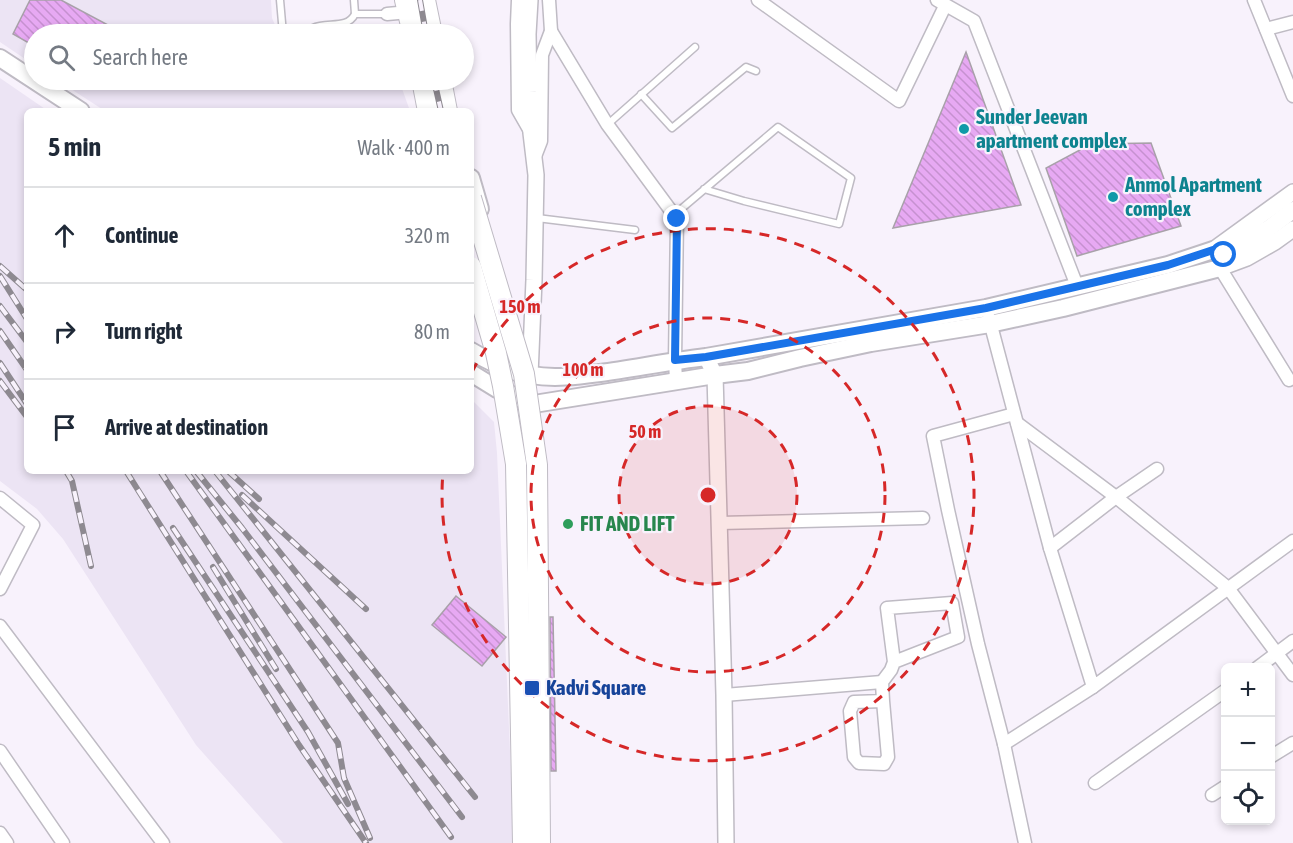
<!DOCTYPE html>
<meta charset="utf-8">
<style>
:root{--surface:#fff;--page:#f6f6f7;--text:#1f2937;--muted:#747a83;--line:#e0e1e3}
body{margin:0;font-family:"Asap Condensed",sans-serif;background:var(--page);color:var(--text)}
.controls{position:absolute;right:18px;bottom:18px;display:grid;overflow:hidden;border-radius:9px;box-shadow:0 3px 9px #0003}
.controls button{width:54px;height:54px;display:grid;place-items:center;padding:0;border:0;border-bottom:2px solid var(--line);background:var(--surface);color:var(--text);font:30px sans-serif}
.stop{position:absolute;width:18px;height:18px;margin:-14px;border:4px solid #1a73e8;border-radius:50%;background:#fff}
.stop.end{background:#1a73e8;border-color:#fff;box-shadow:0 2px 6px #0008}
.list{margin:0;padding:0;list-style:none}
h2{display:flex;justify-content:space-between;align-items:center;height:78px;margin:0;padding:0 24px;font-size:26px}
h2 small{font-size:20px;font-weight:400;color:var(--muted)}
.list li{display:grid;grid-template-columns:39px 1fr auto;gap:18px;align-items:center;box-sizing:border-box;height:96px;padding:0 24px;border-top:2px solid var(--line)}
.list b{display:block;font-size:22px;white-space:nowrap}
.list em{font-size:20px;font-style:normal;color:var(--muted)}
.icon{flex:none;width:33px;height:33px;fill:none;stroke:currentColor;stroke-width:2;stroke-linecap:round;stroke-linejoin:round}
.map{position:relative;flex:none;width:1293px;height:843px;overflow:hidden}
.search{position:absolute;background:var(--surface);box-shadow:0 3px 9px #0003;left:24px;top:24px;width:450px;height:66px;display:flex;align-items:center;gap:15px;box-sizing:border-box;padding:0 21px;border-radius:33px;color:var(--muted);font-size:22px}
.panel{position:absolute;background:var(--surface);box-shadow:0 3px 9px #0003;left:24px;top:108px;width:450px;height:366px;border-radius:9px}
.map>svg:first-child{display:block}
.built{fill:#ece4f4}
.building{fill:url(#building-back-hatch);stroke:#a8a1a9;stroke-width:1.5}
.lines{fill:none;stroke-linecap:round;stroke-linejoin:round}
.service-casing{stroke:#bfbbc4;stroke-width:9}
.minor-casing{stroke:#bfbbc4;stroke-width:15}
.tertiary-casing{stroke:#bfbbc4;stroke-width:18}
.secondary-casing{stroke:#bfbbc4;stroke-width:20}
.primary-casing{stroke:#bfbbc4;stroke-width:22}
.service{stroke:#fff;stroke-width:6}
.minor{stroke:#fff;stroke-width:12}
.tertiary{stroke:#fff;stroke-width:15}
.secondary{stroke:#fff;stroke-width:16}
.primary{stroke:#fff;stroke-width:20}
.rail-casing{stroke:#8e8a91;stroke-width:6}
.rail{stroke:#f8f2fc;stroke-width:4;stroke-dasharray:11;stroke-linecap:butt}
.primary-bridge-casing{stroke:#bfbbc4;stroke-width:22;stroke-linecap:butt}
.primary-bridge{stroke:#fff;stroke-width:20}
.route{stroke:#1a73e8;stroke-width:8}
.ring{fill:none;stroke:#d62828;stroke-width:3;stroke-dasharray:10 8}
.culture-dot{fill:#0f9aa8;stroke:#f8f2fc;stroke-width:2}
.leisure-dot{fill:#2e9e5b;stroke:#f8f2fc;stroke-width:2}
.transit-dot{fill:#1a4fb4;stroke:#f8f2fc;stroke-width:2}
.labels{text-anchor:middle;stroke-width:4.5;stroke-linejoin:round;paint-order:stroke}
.culture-label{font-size:21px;font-weight:bold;fill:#0d838f;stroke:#f8f2fc;text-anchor:start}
.leisure-label{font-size:21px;font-weight:bold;fill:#27864d;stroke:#f8f2fc;text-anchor:start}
.transit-label{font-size:21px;font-weight:bold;fill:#164399;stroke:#f8f2fc;text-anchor:start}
.centre{fill:#d62828;stroke:#f8f2fc;stroke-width:3}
.ring-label{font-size:18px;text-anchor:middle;font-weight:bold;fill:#d62828;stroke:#f8f2fc;stroke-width:4.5;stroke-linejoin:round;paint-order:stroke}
</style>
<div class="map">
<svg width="1293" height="843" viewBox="0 0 1293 843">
<defs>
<pattern id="building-back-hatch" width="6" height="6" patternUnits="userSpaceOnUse" patternTransform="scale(1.5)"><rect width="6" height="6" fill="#e7a9f3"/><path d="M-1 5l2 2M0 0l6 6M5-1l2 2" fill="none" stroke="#c691d0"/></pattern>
</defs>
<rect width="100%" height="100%" fill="#f8f2fc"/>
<!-- built -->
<g class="built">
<path d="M0 0H271L272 18 279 34H34V65L0 42Z"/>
<path d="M0 78 48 111H27V471H471V399L494 422 497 453 514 843H283L196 745 63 539 37 509 0 481Z"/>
<path d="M57 80H399L410 111H105Z"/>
</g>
<!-- building -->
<g class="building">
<path d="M30 0H61L110 26 106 34H34V46L13 34Z"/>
<path d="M966 52 1021 205 893 228Z"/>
<path d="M1151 143 1181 226 1077 256 1046 168 1091 144Z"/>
<path d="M456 596 506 637 482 666 432 625Z"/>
<path d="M550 617H553L556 771H551Z"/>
</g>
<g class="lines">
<!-- service casing -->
<g class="service-casing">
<g id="service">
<path d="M280 0 283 34"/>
<path d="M354 0 355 14"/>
<path d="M304 34C307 32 309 29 313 28 327 21 347 30 355 14H387"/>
<path d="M641 94 672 128 746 67 756 71"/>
<path d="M608 124 695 47"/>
<path d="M674 215 778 127 851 178 839 224 744 201 704 189"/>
<path d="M537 218 635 230"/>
</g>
</g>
<!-- minor casing -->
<g class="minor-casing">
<g id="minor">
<path d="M518 0 517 24 518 110 530 131"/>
<path d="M758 0 899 101 945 6"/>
<path d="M937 0 974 21 1077 286"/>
<path d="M1254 0 1293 96"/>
<path d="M387 14 398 13"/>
<path d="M1266 29 1293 22"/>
<path d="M551 31 607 124 677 219 675 360 676 381"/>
<path d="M534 159 541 141 542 55 551 31 549 0"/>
<path d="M1220 268 1289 380"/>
<path d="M989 318 1050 548 1093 687 1293 541"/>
<path d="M1014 414 933 436 948 510 978 644 1004 744 1025 843"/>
<path d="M1017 423 1116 497 1228 588 1293 675"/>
<path d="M0 498 33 525 0 589"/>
<path d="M719 523 923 518"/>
<path d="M1050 548 1116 497 1157 469"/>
<path d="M0 626 163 843"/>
<path d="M1257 668 1293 641"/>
<path d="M724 695 882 682"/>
<path d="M883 701 888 757 884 764 859 763 854 757 850 711 854 702 883 701 882 682 891 670 894 662 887 608 952 603 958 637 894 662"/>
<path d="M1004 744 1093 687"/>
<path d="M0 751 63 843"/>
<path d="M1270 757 1293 743"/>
<path d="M1095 783 1226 690"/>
<path d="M1212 795 1226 786"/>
<path d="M0 833 7 843"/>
</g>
</g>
<!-- tertiary casing -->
<g class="tertiary-casing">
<g id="tertiary">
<path d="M1213 250 1293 192"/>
<path d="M1220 268 1247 258 1275 242 1293 229"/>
<path d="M706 357 715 375 724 695 726 843"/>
<path d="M530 375 534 280 536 175 531 133 529 92 528 34 530 0"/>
</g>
</g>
<!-- secondary casing -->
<g class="secondary-casing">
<g id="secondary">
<path d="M0 58 81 111"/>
<path d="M471 178 480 209"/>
<path d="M471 351C488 361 512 373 531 375 554 379 577 376 600 373 636 368 671 361 706 357L986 308 1168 265 1213 250 1224 255"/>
<path d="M471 373 497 389 534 404 715 375 748 371 800 358 871 343 990 324 1063 308 1220 268 1224 255 1268 229 1293 210"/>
</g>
</g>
<!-- primary casing -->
<g class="primary-casing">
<g id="primary">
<path d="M405 0 413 34"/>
<path d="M425 0 432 34"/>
<path d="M422 80 428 111"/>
<path d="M441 80 447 111"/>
</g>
</g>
<!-- service -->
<use href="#service" class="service"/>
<!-- minor -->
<use href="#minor" class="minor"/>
<!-- tertiary -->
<use href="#tertiary" class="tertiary"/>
<!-- secondary -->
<use href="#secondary" class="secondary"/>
<!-- primary -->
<use href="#primary" class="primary"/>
<!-- rail casing -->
<g class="rail-casing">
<g id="rail">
<path d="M420 0 426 34"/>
<path d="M434 80 441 111"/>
<path d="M471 223 515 365 530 440 537 843"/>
<path d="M0 266 27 290"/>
<path d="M0 276 27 319"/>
<path d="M0 306 27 342"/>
<path d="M0 331 27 370"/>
<path d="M0 363 27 404"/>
<path d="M0 381 27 417"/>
<path d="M66 471 72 481 91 566"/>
<path d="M126 471 299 745 366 843"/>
<path d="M160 471 338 743 344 778 370 838"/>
<path d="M186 471 451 837"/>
<path d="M196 471 242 528 462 817"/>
<path d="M215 471 475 797"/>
<path d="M228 471 259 499"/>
<path d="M242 495 366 609"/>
<path d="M173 528 308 732 348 804"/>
<path d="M213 567 276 669"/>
</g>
</g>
<!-- rail -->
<use href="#rail" class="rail"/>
<!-- primary-bridge casing -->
<g class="primary-bridge-casing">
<g id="primary-bridge">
<path d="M471 198 524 374 537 465 540 843"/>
<path d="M471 267 496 353 503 386 516 464 523 843"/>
</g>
</g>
<!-- primary-bridge -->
<use href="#primary-bridge" class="primary-bridge"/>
</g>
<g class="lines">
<!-- route -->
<path class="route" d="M677 219 675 360 706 357 986 308 1168 265 1213 250 1224 255"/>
</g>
<!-- distance rings -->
<circle cx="708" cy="495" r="89" fill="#d62828" fill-opacity=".12"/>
<g class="ring">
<circle cx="708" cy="495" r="89"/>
<circle cx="708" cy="495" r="177"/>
<path d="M472 372A266 266 0 1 1 443 472"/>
</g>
<!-- markers -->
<g class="culture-dot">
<circle cx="964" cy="129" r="6"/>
<circle cx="1113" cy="197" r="6"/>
</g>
<circle class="leisure-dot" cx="568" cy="524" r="6"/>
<rect class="transit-dot" x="524" y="680" width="16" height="16" rx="3"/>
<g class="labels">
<!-- culture labels -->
<g class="culture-label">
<text x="976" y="124">Sunder Jeevan<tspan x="976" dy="24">apartment complex</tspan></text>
<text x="1125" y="192">Anmol Apartment<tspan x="1125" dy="24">complex</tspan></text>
</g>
<!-- leisure labels -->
<g class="leisure-label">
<text x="580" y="531">FIT AND LIFT</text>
</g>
<!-- transit labels -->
<g class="transit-label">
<text x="546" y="695">Kadvi Square</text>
</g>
</g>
<circle cx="708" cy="495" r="9" class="centre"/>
<g class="ring-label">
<text x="520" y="313">150 m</text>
<text x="583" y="376">100 m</text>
<text x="645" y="438">50 m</text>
</g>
</svg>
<div class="controls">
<button>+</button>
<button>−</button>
<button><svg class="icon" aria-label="locate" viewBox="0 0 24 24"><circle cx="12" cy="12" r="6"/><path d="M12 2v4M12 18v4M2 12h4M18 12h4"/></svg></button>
</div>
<div class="stop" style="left:1224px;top:255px"></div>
<div class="stop end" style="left:677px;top:219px"></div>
<div class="search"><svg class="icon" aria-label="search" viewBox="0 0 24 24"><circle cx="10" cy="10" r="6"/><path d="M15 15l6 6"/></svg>Search here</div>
<section class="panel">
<h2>5 min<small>Walk · 400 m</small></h2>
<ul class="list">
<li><svg class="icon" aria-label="ahead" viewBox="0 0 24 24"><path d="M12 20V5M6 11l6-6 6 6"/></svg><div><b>Continue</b></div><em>320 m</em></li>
<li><svg class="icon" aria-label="right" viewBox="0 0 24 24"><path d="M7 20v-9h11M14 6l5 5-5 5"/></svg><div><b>Turn right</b></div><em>80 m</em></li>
<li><svg class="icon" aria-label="arrive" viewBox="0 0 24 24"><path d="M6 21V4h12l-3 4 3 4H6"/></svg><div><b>Arrive at destination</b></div></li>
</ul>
</section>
</div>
